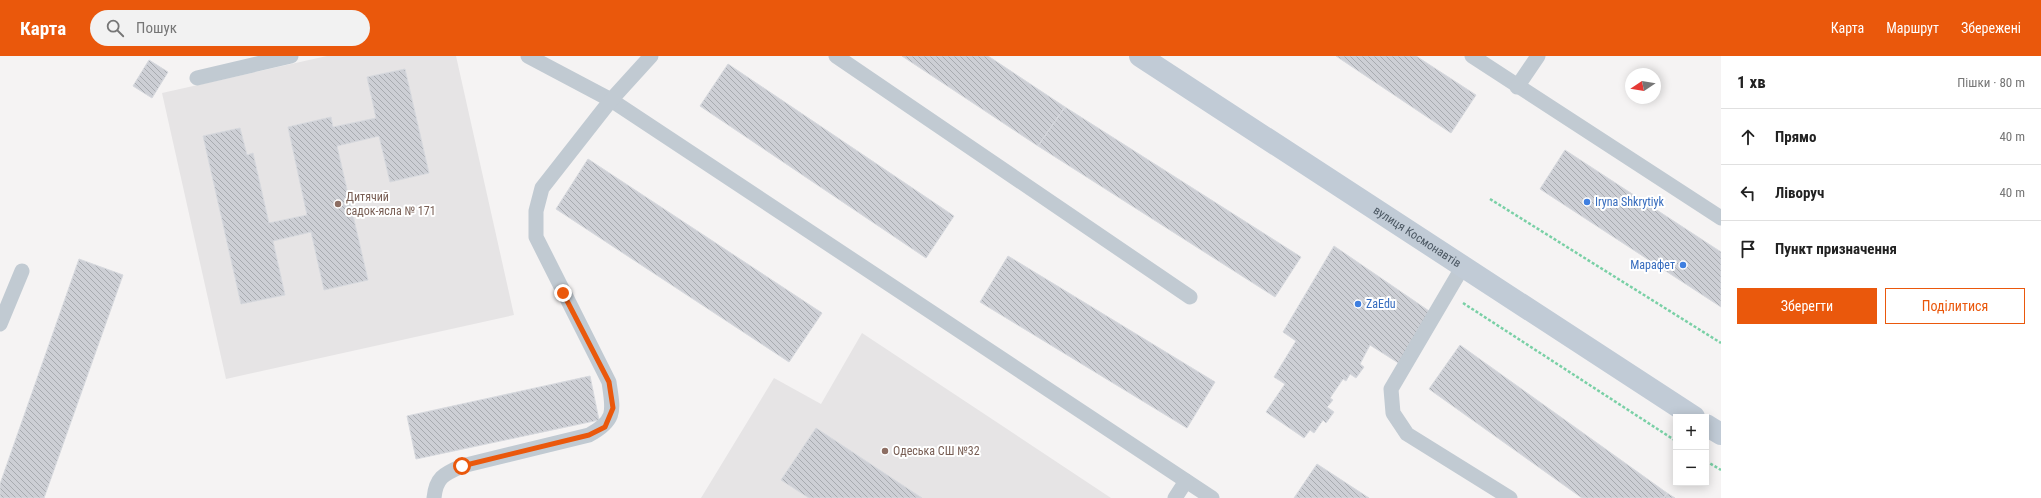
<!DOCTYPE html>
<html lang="uk">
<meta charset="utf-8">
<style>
:root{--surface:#fff;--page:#f2f2f2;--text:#222;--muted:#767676;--line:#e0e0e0;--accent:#ea580c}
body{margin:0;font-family:"Roboto Condensed",sans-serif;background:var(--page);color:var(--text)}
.controls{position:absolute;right:12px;bottom:12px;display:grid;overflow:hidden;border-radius:0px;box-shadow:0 2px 10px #0003}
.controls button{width:36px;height:36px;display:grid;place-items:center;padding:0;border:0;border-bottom:1px solid var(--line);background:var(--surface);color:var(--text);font:20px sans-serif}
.compass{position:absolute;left:1625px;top:12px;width:36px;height:36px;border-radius:50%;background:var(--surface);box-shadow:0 2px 10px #0003;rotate:258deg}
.stop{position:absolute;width:12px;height:12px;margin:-9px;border:3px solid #ea580c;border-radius:50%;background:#fff}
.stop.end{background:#ea580c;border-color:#fff;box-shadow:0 1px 4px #0008}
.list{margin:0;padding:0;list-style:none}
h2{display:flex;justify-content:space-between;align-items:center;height:52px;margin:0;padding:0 16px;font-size:17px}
h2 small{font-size:13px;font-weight:400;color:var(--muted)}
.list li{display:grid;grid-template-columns:26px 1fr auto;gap:12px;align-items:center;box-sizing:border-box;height:56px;padding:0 16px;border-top:1px solid var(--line)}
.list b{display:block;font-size:15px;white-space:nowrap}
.list em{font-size:13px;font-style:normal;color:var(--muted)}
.actions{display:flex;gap:8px;padding:12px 16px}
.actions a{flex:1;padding:9px 0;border:1px solid var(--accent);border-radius:0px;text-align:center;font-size:14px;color:var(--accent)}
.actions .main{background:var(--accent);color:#fff}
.icon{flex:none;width:22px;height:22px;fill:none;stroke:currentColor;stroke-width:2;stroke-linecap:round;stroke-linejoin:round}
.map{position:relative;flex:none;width:1721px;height:442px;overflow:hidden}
header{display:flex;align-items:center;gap:24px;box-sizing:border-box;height:56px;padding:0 20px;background:var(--accent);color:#fff}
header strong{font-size:19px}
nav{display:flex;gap:22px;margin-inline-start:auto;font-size:14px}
.search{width:280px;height:36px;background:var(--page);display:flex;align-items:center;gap:10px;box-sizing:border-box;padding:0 14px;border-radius:22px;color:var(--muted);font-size:15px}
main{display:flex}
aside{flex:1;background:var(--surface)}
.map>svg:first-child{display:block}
.education{fill:#e6e4e5}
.building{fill:url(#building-back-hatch);stroke:#d7d9de}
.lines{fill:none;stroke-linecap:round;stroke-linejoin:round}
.path{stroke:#7ad0a6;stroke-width:2.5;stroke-dasharray:3 2;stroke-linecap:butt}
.service{stroke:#c1cad2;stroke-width:15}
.secondary{stroke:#c1cbd6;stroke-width:22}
.route{stroke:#ea580c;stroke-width:5}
.shop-dot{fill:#3f7fe0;stroke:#fff;stroke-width:1.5}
.education-dot{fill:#8d6e63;stroke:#fff;stroke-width:1.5}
.labels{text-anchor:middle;stroke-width:4;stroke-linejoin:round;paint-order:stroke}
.education-label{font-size:12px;fill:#785e54;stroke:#fff;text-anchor:start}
.shop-label{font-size:12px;fill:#366cbe;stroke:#fff;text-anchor:start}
.street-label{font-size:12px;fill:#4a5661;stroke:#fff}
</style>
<header>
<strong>Карта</strong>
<div class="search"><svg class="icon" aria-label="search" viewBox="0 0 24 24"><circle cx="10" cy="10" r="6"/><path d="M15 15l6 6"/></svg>Пошук</div>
<nav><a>Карта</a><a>Маршрут</a><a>Збережені</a></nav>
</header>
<main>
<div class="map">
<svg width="1721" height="442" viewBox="0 0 1721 442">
<defs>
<pattern id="building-back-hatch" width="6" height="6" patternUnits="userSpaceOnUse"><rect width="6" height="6" fill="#cdcfd5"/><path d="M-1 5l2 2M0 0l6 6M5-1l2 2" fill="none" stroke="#a8abb0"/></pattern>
</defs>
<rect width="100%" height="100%" fill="#f5f3f3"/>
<!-- education -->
<g class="education">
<path d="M327 0H456L514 259 226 323 162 37Z"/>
<path d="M862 277 1111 442H701L774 322 821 348Z"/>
</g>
<!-- building -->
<g class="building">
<path d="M902 0H988L1065 51 1038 90Z"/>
<path d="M1336 0H1416L1476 39 1451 77Z"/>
<path d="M149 4 168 16 152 42 133 30Z"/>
<path d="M728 8 954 160 926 202 700 50Z"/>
<path d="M405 13 429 117 390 126 379 80 337 90 368 224 324 234 311 176 273 185 285 239 241 248 203 80 240 72 247 99 253 97 269 167 307 159 288 71 331 61 333 71 376 62 367 21Z"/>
<path d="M1065 51 1301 201 1275 241 1038 90Z"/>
<path d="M1565 94 1721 196V251L1540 133Z"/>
<path d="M588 103 822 257 789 306 556 153Z"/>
<path d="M1334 190 1432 257 1400 308 1370 289 1360 308 1364 311 1356 322 1350 318 1346 325 1343 323 1330 342 1333 344 1327 351 1334 356 1326 367 1323 364 1314 377 1310 374 1304 382 1266 356 1285 328 1274 321 1296 285 1283 276Z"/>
<path d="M1008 200 1215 326 1187 372 980 246Z"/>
<path d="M79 203 123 219 44 442H0V428Z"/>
<path d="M1460 289 1667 437 1664 442H1582L1429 333Z"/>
<path d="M590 320 599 364 416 403 407 360Z"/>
<path d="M816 372 922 442H809L781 424Z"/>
<path d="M1317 408 1369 442H1294Z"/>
<path d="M1667 437 1675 442H1664Z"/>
</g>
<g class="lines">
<!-- path -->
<g class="path">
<path d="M1490 143 1721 287"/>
<path d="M1463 247 1676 385"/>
<path d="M1706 405 1721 414"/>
</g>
<!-- service -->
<g class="service">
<path d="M528 0 611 44 1212 442"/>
<path d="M836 0 1190 241"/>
<path d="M1472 0 1721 162"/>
<path d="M197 22 291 0"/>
<path d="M1517 31 1538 0"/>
<path d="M1462 212 1391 333 1393 357 1407 378 1510 442"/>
<path d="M0 268 22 215"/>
<path d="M434 442C436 421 444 418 462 410L589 379C617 364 613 354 609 326L536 181V155L542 132 611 44 651 0"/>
<path d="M1175 442 1186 425"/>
</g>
<!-- secondary -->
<g class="secondary">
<path id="s1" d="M1140 0 1694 361"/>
<path d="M1706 369 1721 378"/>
</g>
</g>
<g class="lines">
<!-- route -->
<path class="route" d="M462 410 589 379 605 371 613 352 609 326 563 237"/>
</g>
<!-- markers -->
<g class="shop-dot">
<circle cx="1587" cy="146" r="4"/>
<circle cx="1683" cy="209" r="4"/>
<circle cx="1358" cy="248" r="4"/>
</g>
<g class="education-dot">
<circle cx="338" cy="148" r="4"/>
<circle cx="885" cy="395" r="4"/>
</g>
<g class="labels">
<!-- education labels -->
<g class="education-label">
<text x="346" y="145">Дитячий<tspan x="346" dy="14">садок-ясла № 171</tspan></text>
<text x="893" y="399">Одеська СШ №32</text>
</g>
<!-- shop labels -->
<g class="shop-label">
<text x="1595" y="150">Iryna Shkrytiyk</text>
<text x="1675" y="213" text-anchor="end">Марафет</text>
<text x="1366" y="252">ZaEdu</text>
</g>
<!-- street labels -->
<g class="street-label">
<text dy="4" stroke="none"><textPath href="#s1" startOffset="331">вулиця Космонавтів</textPath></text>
</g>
</g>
</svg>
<div class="controls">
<button>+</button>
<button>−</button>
</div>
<svg class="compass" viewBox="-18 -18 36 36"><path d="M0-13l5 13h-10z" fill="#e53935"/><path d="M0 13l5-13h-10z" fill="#767676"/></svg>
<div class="stop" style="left:462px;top:410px"></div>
<div class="stop end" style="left:563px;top:237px"></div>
</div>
<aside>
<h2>1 хв<small>Пішки · 80 m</small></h2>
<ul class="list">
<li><svg class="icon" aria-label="ahead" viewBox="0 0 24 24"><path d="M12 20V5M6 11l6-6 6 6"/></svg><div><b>Прямо</b></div><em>40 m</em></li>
<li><svg class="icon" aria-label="left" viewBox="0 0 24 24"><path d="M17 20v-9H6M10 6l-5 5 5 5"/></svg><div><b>Ліворуч</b></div><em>40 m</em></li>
<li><svg class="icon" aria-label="arrive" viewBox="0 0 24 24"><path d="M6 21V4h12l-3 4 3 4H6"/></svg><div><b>Пункт призначення</b></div></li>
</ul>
<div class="actions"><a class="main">Зберегти</a><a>Поділитися</a></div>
</aside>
</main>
